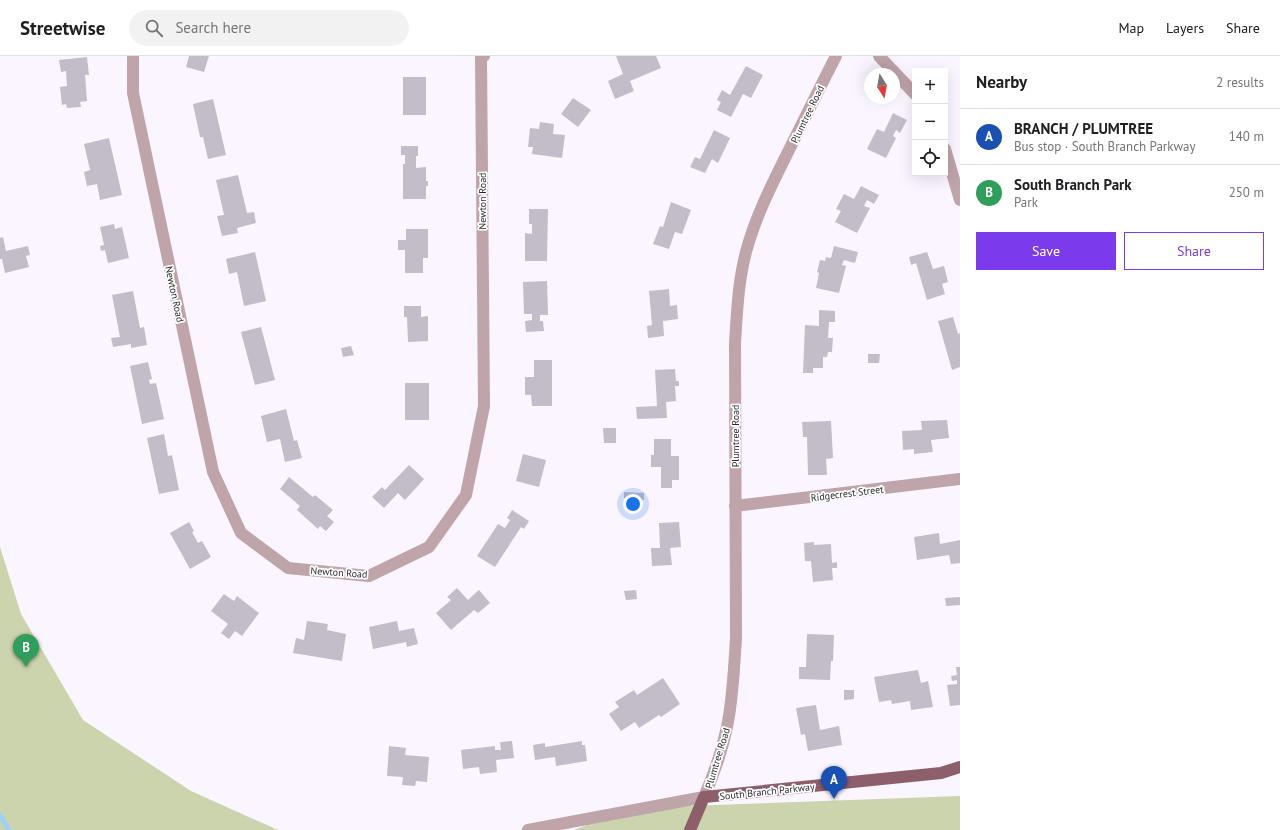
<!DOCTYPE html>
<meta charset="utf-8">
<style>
:root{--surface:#fff;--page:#f2f2f2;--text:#202124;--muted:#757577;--line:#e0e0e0;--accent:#7c3aed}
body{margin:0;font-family:"PT Sans",sans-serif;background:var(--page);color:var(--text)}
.controls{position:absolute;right:12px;top:12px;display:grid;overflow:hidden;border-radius:0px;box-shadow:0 4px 16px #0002}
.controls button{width:36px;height:36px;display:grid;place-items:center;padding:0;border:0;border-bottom:1px solid var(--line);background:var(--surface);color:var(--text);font:20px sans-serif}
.compass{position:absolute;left:864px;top:12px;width:36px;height:36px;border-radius:50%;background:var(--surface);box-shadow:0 4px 16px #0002;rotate:169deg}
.you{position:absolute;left:633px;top:448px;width:14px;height:14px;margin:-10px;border:3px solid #fff;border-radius:50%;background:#1a73e8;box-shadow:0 0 0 6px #1a73e833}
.badge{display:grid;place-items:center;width:26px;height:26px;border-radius:50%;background:var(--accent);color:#fff;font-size:13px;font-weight:700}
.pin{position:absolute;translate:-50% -33px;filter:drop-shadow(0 1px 2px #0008)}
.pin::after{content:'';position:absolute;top:21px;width:14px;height:12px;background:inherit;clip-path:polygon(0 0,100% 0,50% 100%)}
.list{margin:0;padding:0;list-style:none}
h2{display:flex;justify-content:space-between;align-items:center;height:52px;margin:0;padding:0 16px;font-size:17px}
h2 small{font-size:13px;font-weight:400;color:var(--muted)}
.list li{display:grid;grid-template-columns:26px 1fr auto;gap:12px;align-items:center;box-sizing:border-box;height:56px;padding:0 16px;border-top:1px solid var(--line)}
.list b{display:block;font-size:15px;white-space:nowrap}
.list p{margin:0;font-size:13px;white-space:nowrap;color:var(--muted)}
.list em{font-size:13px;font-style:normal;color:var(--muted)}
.actions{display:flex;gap:8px;padding:12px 16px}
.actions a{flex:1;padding:9px 0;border:1px solid var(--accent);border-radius:0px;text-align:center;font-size:14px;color:var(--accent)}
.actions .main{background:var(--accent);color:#fff}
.icon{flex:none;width:22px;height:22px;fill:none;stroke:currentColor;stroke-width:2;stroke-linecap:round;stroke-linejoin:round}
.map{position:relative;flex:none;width:960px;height:774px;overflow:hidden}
header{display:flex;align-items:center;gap:24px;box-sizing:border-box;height:56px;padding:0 20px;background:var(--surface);border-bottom:1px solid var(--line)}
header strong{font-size:19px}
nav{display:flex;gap:22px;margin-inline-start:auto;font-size:14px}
.search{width:280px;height:36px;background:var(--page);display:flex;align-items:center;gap:10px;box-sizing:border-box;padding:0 14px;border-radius:22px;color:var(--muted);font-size:15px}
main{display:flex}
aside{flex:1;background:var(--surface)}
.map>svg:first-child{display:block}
.green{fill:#ccd4ad}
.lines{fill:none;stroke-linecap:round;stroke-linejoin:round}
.stream{stroke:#9fd0f5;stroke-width:5}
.building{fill:#c3bdc8}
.minor{stroke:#bfa4aa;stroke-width:12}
.major{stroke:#8d5f6b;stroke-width:12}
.labels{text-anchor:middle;stroke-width:3.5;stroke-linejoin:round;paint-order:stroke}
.street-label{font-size:10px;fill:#2c2a2e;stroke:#fff}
</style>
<header>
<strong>Streetwise</strong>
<div class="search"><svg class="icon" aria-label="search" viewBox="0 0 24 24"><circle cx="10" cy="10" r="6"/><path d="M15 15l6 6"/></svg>Search here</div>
<nav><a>Map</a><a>Layers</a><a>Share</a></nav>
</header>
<main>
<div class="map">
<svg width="960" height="774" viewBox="0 0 960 774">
<rect width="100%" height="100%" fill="#faf5fe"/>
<!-- green -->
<g class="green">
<path d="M0 491 21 558 83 664 191 735 278 774H0Z"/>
<path d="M960 740V774H574L630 752Z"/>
</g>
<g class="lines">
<!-- stream -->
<path class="stream" d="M0 759 9 774"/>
</g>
<!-- building -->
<g class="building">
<path d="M189 0H209L204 16 186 11Z"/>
<path d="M616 0H656L661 12 630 25 634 35 615 43 608 25 623 18Z"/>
<path d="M87 1 89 19H85L87 45 80 46 81 51 67 52 66 48 62 49 60 31 67 30 66 15 61 16 59 4Z"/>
<path d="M746 10 763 19 751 42 743 38 731 61 717 54 721 46 717 44 722 34 730 39Z"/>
<rect x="403" y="21" width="23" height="38"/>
<path d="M573 42 591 54 578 71 561 58Z"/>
<path d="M213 43 226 99 208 103 203 81H200L193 48Z"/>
<path d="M893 57 907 64 900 77 896 74 893 80 896 82 886 102 867 93 877 73 884 76Z"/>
<path d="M540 66 554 68 553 78 565 79 562 102 532 98 533 91H528L530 72 539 73Z"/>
<path d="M714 74 730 82 718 107 712 103 705 117 690 111 695 101 700 103Z"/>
<path d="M109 82 122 139 100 144 97 128 87 130 84 116 90 114 84 88Z"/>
<path d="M401 90H418V100H416V112L426 111V125H428V130H426V143H403V108H405V99H401Z"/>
<path d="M238 119 247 157 254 156 256 167 237 172 238 177 222 180 217 160 224 159 216 124Z"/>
<path d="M861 130 879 139 874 148 867 144 864 150 870 152 857 177 835 166 841 155 836 153 844 138 854 143Z"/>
<path d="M671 146 691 154 682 178 675 176 669 193 653 188 660 170 663 171Z"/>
<path d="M529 153H548L547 205H525V177L532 178V168H529Z"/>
<path d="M114 168 115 173 122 171 129 202 108 207 105 194 101 195 100 190 104 189 100 171Z"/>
<path d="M406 173H428V202H423V217H405V194H398V184H406Z"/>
<path d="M3 181 6 195 28 190 30 199 26 200 29 211 5 217 2 203H0V182Z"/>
<path d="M834 190 858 196 855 207 844 204 842 209 846 210 839 237 816 232 819 217 817 216 820 204 825 205 826 201 831 202Z"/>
<path d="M255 196 266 245 244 250 237 216 229 218 226 203Z"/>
<path d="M927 196 933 213 944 210 948 226 942 228 945 238 927 244 916 207 911 209 909 201Z"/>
<path d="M547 225 548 259H540V265H543L544 275 526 276 525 265 532 264V258H524L523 226Z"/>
<path d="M669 233 670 250 677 249 678 263 663 265 664 280 648 282 647 270 652 269 649 235Z"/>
<path d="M133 235 140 272 144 271 147 289 131 292V288L113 291 111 282 120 281 112 239Z"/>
<path d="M404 250H421V261L428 260V285L408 286 407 261H404Z"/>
<path d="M819 254 835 255V266H829L828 282H833L832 296H828L827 301H823V312H813V317H803L805 269 819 270Z"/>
<path d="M953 261 958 278 960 277V311L952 314 938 265Z"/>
<path d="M261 271 275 324 255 329 241 276Z"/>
<path d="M351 290 354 299 343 301 341 292Z"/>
<path d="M868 298H880L879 307H868Z"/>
<path d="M534 304H552V350H532L531 339H525V321H534Z"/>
<path d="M148 306 152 323 149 324 150 328 156 327 164 363 142 368 130 310Z"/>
<path d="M675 313 676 325H679V330H675L676 345 666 346 667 362 637 363 636 351 657 350 655 314Z"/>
<rect x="405" y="327" width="24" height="37"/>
<path d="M286 353 294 385 297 384 302 402 285 406 280 383 267 386 261 360Z"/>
<path d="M947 364 949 382 931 384 933 396 914 398V393L903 394 902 375 922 374 921 365Z"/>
<path d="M831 365 833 402 826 403 827 419H808L807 381H803L802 366Z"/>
<path d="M603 372H616V387H604Z"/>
<path d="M164 378 168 400 172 399 179 434 159 438 147 382Z"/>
<path d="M654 383H671V400H679V424H672V432H661V411H651V399H654Z"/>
<path d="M523 398 546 404 539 431 516 425Z"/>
<path d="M409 409 424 423 405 444 398 437 384 452 372 441 382 431 385 434Z"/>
<path d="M289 421 313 441 315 439 333 454 327 460 334 466 326 475 320 470 318 473 297 454 300 450 280 433Z"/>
<path d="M624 436 644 437V444L624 442Z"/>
<path d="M512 454 529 465 524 473 521 471 495 511 477 500 498 468 505 472 510 464 507 462Z"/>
<path d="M189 466 194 475 192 476 198 487 202 485 211 501 190 513 170 477Z"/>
<path d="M679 466 681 491 670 492 672 509 652 510 651 492H660L659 467Z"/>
<path d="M939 477 940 488 960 484V507L951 508 949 499 917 504 914 481Z"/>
<path d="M814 486V489L831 488 832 507 837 506V512H832L833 524 813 526 811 505H805L804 487Z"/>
<path d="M457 532 468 544 479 534 490 547 478 557 474 554 451 574 436 557 451 544 447 541Z"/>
<path d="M636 534 637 543 626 544 624 535Z"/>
<path d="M224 538 234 545 237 540 259 557 242 580 235 575 229 583 221 577 228 568 211 555Z"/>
<path d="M960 541V549L946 550 945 542Z"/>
<path d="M307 565 328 568 327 574 346 578 342 605 293 597 296 582 304 584Z"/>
<path d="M397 565 399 575 414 572 418 588 407 591 406 586 373 593 369 571Z"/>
<path d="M807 578 834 579 833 605H831L830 624 799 623V611H806Z"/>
<path d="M956 611H960V649L950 650 947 629 957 628V624L952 625 951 620 957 619Z"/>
<path d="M918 614 921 627 928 625 933 651 911 654 910 645 892 648 891 644 879 646 874 621Z"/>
<path d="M663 622 680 648 661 661 659 659 639 672 635 666 621 675 609 658 619 651 615 646 634 634 637 639Z"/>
<path d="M844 634H854V643L844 644Z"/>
<path d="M816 649 820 674 839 670 842 689 808 695 805 678 801 679 796 652Z"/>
<path d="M512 685 514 702 496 704 497 716 480 718 479 711 463 713 461 694 495 690V694H501L500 686Z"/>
<path d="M582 685V689H585L587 705 556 710 555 701 535 704 533 689 545 687V691Z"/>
<path d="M389 690 406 692 405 699 429 701 427 726 416 725 415 730 402 729 403 721 387 720Z"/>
</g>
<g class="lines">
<!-- minor -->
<g class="minor">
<path d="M133 0V37L213 416 241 477 288 512 369 520 429 491 466 439 484 350 481 1 484 0"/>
<path d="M879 0 915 38"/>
<path d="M945 93 960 144"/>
<path d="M735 450 960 423"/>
<path d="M528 774 704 741C714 718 722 695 727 671 733 642 734 612 736 582L735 287C737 257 738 226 746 196 755 162 771 130 787 98 803 66 819 33 836 0"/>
</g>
<!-- major -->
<path class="major" d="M690 774 704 741 941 717 960 711"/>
</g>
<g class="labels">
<!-- street labels -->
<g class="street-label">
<text transform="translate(807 58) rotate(-64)" y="4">Plumtree Road</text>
<text transform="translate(482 145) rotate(-90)" y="4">Newton Road</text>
<text transform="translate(175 238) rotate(78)" y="4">Newton Road</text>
<text transform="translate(735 380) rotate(-90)" y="4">Plumtree Road</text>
<text transform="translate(847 437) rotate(-7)" y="4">Ridgecrest Street</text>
<text transform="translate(339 516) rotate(4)" y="4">Newton Road</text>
<text transform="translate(717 702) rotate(-73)" y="4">Plumtree Road</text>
<text transform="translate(767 735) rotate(-6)" y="4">South Branch Parkway</text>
</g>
</g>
</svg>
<div class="controls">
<button>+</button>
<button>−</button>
<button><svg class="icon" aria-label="locate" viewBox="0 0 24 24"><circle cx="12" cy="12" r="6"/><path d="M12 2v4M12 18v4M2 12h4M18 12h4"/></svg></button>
</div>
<svg class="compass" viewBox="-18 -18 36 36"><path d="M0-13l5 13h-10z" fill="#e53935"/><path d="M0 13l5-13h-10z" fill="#757577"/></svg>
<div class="you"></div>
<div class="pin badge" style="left:834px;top:743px;background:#1a4fb4">A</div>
<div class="pin badge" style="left:26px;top:611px;background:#2e9e5b">B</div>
</div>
<aside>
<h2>Nearby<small>2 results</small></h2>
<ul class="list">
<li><span class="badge" style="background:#1a4fb4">A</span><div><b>BRANCH / PLUMTREE</b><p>Bus stop · South Branch Parkway</p></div><em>140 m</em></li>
<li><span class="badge" style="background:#2e9e5b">B</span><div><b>South Branch Park</b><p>Park</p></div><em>250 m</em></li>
</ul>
<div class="actions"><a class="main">Save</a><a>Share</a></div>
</aside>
</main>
